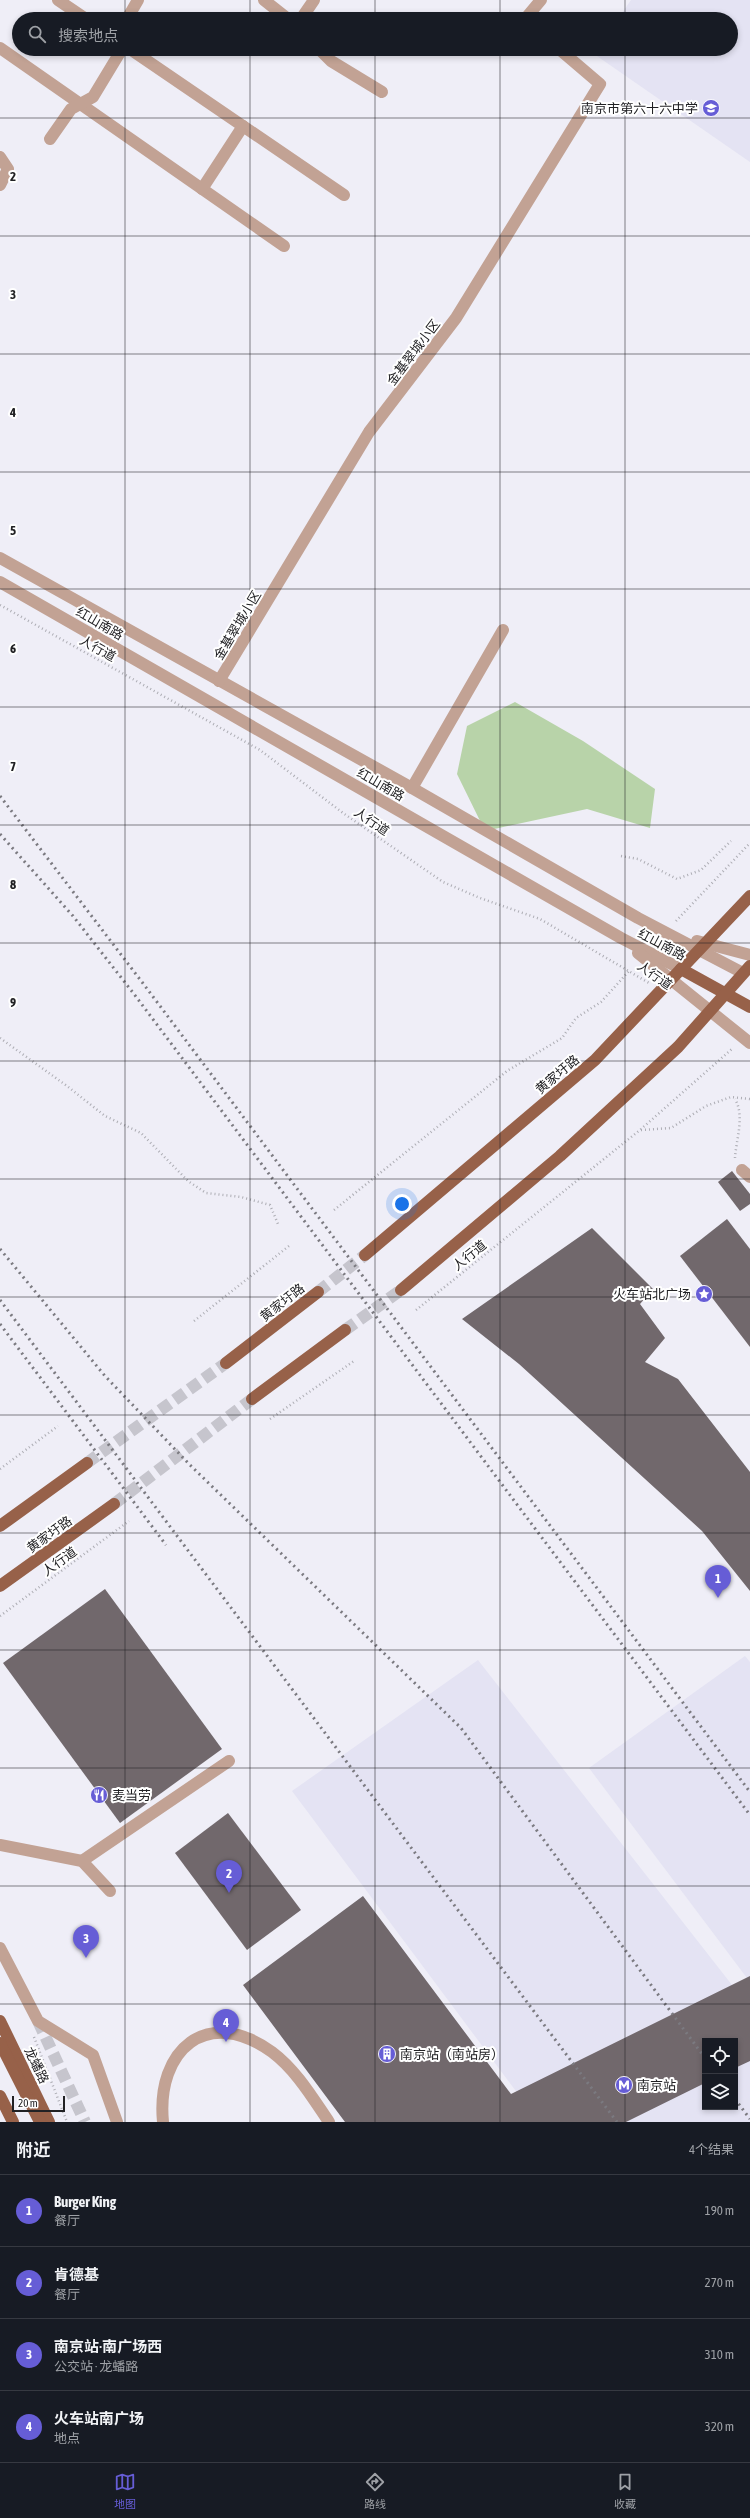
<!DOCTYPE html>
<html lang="zh">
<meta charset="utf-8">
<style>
:root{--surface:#171b24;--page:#20242c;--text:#f1f3f6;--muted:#9ea1a6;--line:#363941;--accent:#665dd6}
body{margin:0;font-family:"Asap Condensed","Noto Sans SC",sans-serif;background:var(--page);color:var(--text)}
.controls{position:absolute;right:12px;bottom:12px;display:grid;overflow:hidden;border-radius:0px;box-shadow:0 2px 6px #0003}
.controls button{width:36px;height:36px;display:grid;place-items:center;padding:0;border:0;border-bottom:1px solid var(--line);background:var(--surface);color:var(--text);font:20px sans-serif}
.scale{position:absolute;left:12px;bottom:10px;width:53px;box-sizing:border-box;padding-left:4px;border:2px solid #212124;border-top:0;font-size:11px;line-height:14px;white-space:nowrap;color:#212124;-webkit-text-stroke:3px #fff;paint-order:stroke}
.you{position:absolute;left:402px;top:1204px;width:14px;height:14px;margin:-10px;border:3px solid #fff;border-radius:50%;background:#1a73e8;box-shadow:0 0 0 6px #1a73e833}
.badge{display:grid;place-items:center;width:26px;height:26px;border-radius:50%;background:var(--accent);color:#fff;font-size:13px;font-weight:700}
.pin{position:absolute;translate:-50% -33px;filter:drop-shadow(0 1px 2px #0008)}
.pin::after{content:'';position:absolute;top:21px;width:14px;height:12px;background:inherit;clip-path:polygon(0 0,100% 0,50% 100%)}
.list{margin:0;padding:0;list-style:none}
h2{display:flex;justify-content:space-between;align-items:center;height:52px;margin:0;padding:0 16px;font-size:17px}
h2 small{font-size:13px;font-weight:400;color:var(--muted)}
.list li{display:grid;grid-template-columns:26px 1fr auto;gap:12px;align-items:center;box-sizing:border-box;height:72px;padding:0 16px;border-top:1px solid var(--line)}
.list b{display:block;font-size:15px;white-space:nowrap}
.list p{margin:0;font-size:13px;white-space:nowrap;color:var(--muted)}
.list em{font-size:13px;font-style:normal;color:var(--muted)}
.icon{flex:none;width:22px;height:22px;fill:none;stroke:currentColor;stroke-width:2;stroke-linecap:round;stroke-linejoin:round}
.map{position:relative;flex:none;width:750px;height:2122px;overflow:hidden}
.search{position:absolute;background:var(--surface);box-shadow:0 2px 6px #0003;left:12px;right:12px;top:12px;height:44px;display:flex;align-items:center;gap:10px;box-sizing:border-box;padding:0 14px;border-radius:22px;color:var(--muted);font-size:15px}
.sheet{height:340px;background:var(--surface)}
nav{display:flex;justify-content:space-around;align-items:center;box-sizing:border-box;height:56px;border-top:1px solid var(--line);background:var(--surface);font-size:11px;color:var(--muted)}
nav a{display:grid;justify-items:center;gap:2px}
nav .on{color:var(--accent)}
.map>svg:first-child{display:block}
.built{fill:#e4e3f3;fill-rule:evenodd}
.green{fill:#b8d3a9}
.building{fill:#71686c}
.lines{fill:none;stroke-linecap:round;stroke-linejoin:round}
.minor-tunnel{stroke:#c6c5cd;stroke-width:12;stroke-dasharray:12 6;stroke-linecap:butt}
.major-tunnel{stroke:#c6c5cd;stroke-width:12;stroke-dasharray:12 6;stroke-linecap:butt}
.path{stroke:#adadb4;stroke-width:2.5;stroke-dasharray:1 3;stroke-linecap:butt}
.minor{stroke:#c2a294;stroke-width:12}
.major{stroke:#976149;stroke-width:12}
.rail{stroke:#7b7a80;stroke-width:3;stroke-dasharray:2 4;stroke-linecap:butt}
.grid{fill:none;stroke:#212124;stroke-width:1;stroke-opacity:0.55}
.labels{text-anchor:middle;stroke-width:4;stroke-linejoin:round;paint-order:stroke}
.poi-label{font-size:13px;fill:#212124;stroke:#fff;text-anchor:start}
.street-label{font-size:13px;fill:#212124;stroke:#fff}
.grid-label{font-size:13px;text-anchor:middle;font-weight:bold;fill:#212124;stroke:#fff;stroke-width:4;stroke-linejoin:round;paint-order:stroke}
</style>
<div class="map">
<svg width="750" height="2122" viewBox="0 0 750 2122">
<rect width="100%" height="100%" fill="#efeef7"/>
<!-- built -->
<g class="built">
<path d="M631 0H750V162L594 54 597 49H731V19H618Z"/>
<path d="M745 1656 750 1662V1982L589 1768Z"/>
<path d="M478 1660 750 2008V2122H539L292 1791ZM705 2041H735V2107H705Z"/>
</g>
<!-- green -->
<path class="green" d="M515 702 583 741 655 789 650 828 587 809 485 831 457 774 467 726Z"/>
<!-- building -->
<g class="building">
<path d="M732 1171 750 1194V1204L740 1211 718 1182Z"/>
<path d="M727 1219 750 1249V1347L680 1256Z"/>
<path d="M592 1228 653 1289 640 1304 665 1338 645 1362 678 1379 750 1472V1591L702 1531 519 1364 462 1319Z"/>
<path d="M105 1589 222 1749 120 1823 3 1663Z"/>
<path d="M228 1813 301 1910 247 1950 175 1853Z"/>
<path d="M363 1896 511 2094 750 1976V2061L735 2068V2041H705V2083L626 2122H345L243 1985Z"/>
</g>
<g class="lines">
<!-- minor-tunnel -->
<path class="minor-tunnel" d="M38 2021 85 2122"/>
<!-- major-tunnel -->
<g class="major-tunnel">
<path d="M318 1292 365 1255"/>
<path d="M345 1330 401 1290"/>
<path d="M87 1463 226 1363"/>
<path d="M114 1504 252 1399"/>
</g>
<!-- path -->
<g class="path">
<path d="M0 605 260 750 343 813 443 882 480 898 540 919 649 983"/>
<path d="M621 856 638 859 677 879 701 870 731 841"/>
<path d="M676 921 750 843"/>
<path d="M0 1038 67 1086 105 1116 141 1133 188 1181 206 1193 241 1197 270 1205 278 1224"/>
<path d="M641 1130 671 1128 706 1106 731 1097 750 1099"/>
<path d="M735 1158C736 1140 745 1116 735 1099"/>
<path d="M334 1210 507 1071 562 1038 576 1018 601 1002 630 970"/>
<path d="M416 1310 640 1130 733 1048"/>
<path d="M194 1321 289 1246"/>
<path d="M270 1419 354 1361"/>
<path d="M0 1469 58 1426"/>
<path d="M0 1616 129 1521"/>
<path d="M34 2037 67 2122"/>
</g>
<!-- minor -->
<g class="minor">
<path d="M58 0 86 19"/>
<path d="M264 0 288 19"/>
<path d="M127 19 138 0"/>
<path d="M301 19 314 0"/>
<path d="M525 19 541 0"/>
<path d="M0 48 284 246"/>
<path d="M130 49 344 195"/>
<path d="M319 49 331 61 382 92"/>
<path d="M50 139 71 109 93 97 122 49"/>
<path d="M0 157 8 169 0 185"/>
<path d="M202 189 243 126"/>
<path d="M0 558 412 788 638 918 743 973"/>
<path d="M0 582 621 938 681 969"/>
<path d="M219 681 369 432 456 318 600 84 559 49"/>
<path d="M412 788 503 630"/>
<path d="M697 941 750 955"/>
<path d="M638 953 750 1043"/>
<path d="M742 1170 750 1177"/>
<path d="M0 1845 82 1861 110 1891"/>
<path d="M82 1861 229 1761"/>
<path d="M0 1948 38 2021 93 2055 117 2122"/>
<path d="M163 2122C156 2050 207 2005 272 2052 296 2070 312 2097 329 2122"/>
</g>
<!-- major -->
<g class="major">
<path d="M681 969 750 1007"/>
<path d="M365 1255 595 1060 750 896"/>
<path d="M401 1290 560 1156 678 1047 750 966"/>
<path d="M226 1363 318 1292"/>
<path d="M252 1399 345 1330"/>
<path d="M0 1526 87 1463"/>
<path d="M0 1586 114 1504"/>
<path d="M0 2021 49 2122"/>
<path d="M0 2043 40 2122"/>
<path d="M0 2096 13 2122"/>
</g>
<!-- rail -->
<g class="rail">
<path d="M0 796 145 986 750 1792"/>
<path d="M0 834 73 916 134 994 750 1815"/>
<path d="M0 1249 105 1376 190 1465 461 1728 705 2058"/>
<path d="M0 1300 617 2122"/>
<path d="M0 1324 166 1545"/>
<path d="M735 2099 750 2119"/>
</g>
</g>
<!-- grid -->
<path class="grid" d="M125 0V19M250 0V19M375 0V19M500 0V19M625 0V19M125 49V2122M250 49V2122M375 49V2122M500 49V2122M625 49V2122M0 118H750M0 236H750M0 354H750M0 472H750M0 589H750M0 707H750M0 825H750M0 943H750M0 1061H750M0 1179H750M0 1297H750M0 1415H750M0 1533H750M0 1650H750M0 1768H750M0 1886H750M0 2004H750"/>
<!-- icons -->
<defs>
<g id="school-disc" transform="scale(0.9)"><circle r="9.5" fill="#665dd6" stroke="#fff"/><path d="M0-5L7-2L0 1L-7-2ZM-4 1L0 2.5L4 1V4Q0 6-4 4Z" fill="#fff"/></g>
<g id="sight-disc" transform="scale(0.9)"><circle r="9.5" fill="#665dd6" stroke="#fff"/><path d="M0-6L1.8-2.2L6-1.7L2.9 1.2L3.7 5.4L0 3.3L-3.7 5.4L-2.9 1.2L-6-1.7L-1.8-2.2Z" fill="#fff"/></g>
<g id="restaurant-disc" transform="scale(0.9)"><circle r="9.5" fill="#665dd6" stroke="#fff"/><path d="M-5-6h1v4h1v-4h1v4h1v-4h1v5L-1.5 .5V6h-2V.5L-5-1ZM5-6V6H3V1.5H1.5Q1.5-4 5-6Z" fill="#fff"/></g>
<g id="building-disc" transform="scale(0.9)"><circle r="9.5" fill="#665dd6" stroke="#fff"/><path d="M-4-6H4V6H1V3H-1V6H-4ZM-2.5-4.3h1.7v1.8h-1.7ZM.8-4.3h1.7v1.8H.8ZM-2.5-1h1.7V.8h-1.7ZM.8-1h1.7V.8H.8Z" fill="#fff"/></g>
<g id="metro-disc" transform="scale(0.9)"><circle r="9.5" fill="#665dd6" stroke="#fff"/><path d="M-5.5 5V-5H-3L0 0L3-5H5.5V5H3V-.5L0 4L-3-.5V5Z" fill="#fff"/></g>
</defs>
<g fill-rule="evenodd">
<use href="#school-disc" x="711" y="108"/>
<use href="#sight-disc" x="704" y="1294"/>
<use href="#restaurant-disc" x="99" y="1795"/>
<use href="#building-disc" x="387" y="2054"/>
<use href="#metro-disc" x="624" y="2085"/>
</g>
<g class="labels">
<!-- poi labels -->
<g class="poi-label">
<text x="698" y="113" text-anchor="end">南京市第六十六中学</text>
<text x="691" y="1299" text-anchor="end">火车站北广场</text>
<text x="112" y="1800">麦当劳</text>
<text x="400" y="2059">南京站（南站房）</text>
<text x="637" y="2090">南京站</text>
</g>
<!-- street labels -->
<g class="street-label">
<text transform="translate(413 352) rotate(-53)" y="5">金基翠城小区</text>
<text transform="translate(100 623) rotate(30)" y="5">红山南路</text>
<text transform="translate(237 625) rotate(-59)" y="5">金基翠城小区</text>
<text transform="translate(98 648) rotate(29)" y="5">人行道</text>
<text transform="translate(381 784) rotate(30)" y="5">红山南路</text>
<text transform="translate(372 821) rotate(34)" y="5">人行道</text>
<text transform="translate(662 944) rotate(28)" y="5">红山南路</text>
<text transform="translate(655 975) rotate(35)" y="5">人行道</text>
<text transform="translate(557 1074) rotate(-40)" y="5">黄家圩路</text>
<text transform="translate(469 1255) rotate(-39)" y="5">人行道</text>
<text transform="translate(282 1302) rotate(-38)" y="5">黄家圩路</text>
<text transform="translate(49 1534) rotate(-36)" y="5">黄家圩路</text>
<text transform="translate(59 1561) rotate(-36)" y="5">人行道</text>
<text transform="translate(37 2065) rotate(64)" y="5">龙蟠路</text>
</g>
</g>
<g class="grid-label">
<text x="13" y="181">2</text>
<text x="13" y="299">3</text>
<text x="13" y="417">4</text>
<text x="13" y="535">5</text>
<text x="13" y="653">6</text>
<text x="13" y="771">7</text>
<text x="13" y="889">8</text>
<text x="13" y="1007">9</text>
</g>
</svg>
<div class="controls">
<button><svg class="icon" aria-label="locate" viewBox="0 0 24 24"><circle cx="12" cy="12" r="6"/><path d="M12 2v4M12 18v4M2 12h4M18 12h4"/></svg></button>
<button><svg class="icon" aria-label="layers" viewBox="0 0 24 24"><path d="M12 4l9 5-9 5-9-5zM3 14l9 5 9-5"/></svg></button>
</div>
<div class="scale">20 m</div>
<div class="you"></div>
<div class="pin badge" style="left:718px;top:1598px">1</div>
<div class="pin badge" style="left:229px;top:1893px">2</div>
<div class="pin badge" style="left:86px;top:1958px">3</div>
<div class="pin badge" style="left:226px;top:2042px">4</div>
<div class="search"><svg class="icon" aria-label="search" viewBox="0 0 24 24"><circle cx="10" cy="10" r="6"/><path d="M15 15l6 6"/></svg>搜索地点</div>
</div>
<section class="sheet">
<h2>附近<small>4个结果</small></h2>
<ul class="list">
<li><span class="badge">1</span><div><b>Burger King</b><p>餐厅</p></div><em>190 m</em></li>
<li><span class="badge">2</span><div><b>肯德基</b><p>餐厅</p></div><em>270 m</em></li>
<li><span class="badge">3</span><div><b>南京站·南广场西</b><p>公交站 · 龙蟠路</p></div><em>310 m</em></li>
<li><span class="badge">4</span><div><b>火车站南广场</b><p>地点</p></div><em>320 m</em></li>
</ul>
</section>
<nav>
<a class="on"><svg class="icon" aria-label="map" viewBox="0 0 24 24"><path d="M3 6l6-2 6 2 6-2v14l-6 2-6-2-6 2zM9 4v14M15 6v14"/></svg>地图</a>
<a><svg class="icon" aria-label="directions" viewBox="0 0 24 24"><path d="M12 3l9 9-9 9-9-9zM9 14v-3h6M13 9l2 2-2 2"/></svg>路线</a>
<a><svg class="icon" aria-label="saved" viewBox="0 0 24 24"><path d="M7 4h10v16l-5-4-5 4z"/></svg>收藏</a>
</nav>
